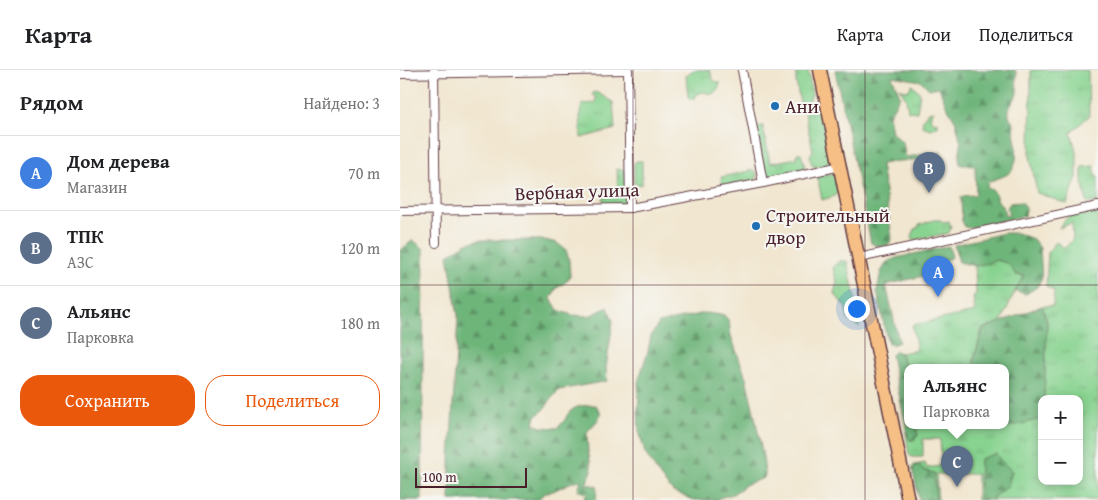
<!DOCTYPE html>
<html lang="ru">
<meta charset="utf-8">
<style>
:root{--surface:#fff;--page:#f2f2f2;--text:#202124;--muted:#757577;--line:#e0e0e0;--accent:#ea580c}
body{margin:0;font-family:"Gentium Book Plus",serif;background:var(--page);color:var(--text)}
.controls{position:absolute;right:15px;bottom:15px;display:grid;overflow:hidden;border-radius:10px;box-shadow:0 2px 8px #0003}
.controls button{width:45px;height:45px;display:grid;place-items:center;padding:0;border:0;border-bottom:1px solid var(--line);background:var(--surface);color:var(--text);font:25px sans-serif}
.scale{position:absolute;left:15px;bottom:12px;width:112px;box-sizing:border-box;padding-left:5px;border:2px solid #4a1f2b;border-top:0;font-size:14px;line-height:18px;white-space:nowrap;color:#4a1f2b;-webkit-text-stroke:4px #f6f6f2;paint-order:stroke}
.you{position:absolute;left:456px;top:238px;width:18px;height:18px;margin:-12px;border:4px solid #fff;border-radius:50%;background:#1a73e8;box-shadow:0 0 0 8px #1a73e833}
.badge{display:grid;place-items:center;width:32px;height:32px;border-radius:50%;background:var(--accent);color:#fff;font-size:16px;font-weight:700}
.pin{position:absolute;translate:-50% -41px;filter:drop-shadow(0 1px 2px #0008)}
.pin::after{content:'';position:absolute;top:26px;width:18px;height:15px;background:inherit;clip-path:polygon(0 0,100% 0,50% 100%)}
.popup{position:absolute;left:504px;top:294px;width:105px;height:65px;box-sizing:border-box;display:grid;place-content:center;border-radius:10px;background:var(--surface);filter:drop-shadow(0 1px 4px #0005);font-size:16px;white-space:nowrap;color:var(--muted)}
.popup b{font-size:19px;color:var(--text)}
.popup::after{content:'';position:absolute;left:50%;top:100%;margin-left:-10px;border:10px solid transparent;border-top-color:var(--surface)}
.list{margin:0;padding:0;list-style:none}
h2{display:flex;justify-content:space-between;align-items:center;height:65px;margin:0;padding:0 20px;font-size:21px}
h2 small{font-size:16px;font-weight:400;color:var(--muted)}
.list li{display:grid;grid-template-columns:32px 1fr auto;gap:15px;align-items:center;box-sizing:border-box;height:75px;padding:0 20px;border-top:1px solid var(--line)}
.list b{display:block;font-size:19px;white-space:nowrap}
.list p{margin:0;font-size:16px;white-space:nowrap;color:var(--muted)}
.list em{font-size:16px;font-style:normal;color:var(--muted)}
.actions{display:flex;gap:10px;padding:15px 20px}
.actions a{flex:1;padding:11px 0;border:1px solid var(--accent);border-radius:20px;text-align:center;font-size:18px;color:var(--accent)}
.actions .main{background:var(--accent);color:#fff}
.map{position:relative;flex:none;width:698px;height:430px;overflow:hidden}
header{display:flex;align-items:center;gap:30px;box-sizing:border-box;height:70px;padding:0 25px;background:var(--surface);border-bottom:1px solid var(--line)}
header strong{font-size:24px}
nav{display:flex;gap:28px;margin-inline-start:auto;font-size:18px}
main{display:flex}
aside{flex:1;background:var(--surface)}
.map>svg:first-child{display:block}
.grass{fill:url(#grass-tufts);stroke:#69795e}
.forest{fill:url(#forest-firs);stroke:#5c6a52}
.lines{fill:none;stroke-linecap:round;stroke-linejoin:round}
.street-casing{stroke:#633d44;stroke-width:10}
.primary-casing{stroke:#633d44;stroke-width:15}
.street{stroke:#fff;stroke-width:8}
.primary{stroke:#f5bf86;stroke-width:12}
.grid{fill:none;stroke:#4a1f2b;stroke-width:1;stroke-opacity:0.55}
.poi-dot{fill:#1f6fb2;stroke:#f6f6f2;stroke-width:2}
.labels{text-anchor:middle;stroke-width:4;stroke-linejoin:round;paint-order:stroke}
.poi-label{font-size:19px;fill:#4a1f2b;stroke:#f6f6f2;text-anchor:start}
.street-label{font-size:19px;fill:#4a1f2b;stroke:#f6f6f2}
</style>
<header>
<strong>Карта</strong>
<nav><a>Карта</a><a>Слои</a><a>Поделиться</a></nav>
</header>
<main>
<aside>
<h2>Рядом<small>Найдено: 3</small></h2>
<ul class="list">
<li><span class="badge" style="background:#3f7fe0">A</span><div><b>Дом дерева</b><p>Магазин</p></div><em>70 m</em></li>
<li><span class="badge" style="background:#5c6f8a">B</span><div><b>ТПК</b><p>АЗС</p></div><em>120 m</em></li>
<li><span class="badge" style="background:#5c6f8a">C</span><div><b>Альянс</b><p>Парковка</p></div><em>180 m</em></li>
</ul>
<div class="actions"><a class="main">Сохранить</a><a>Поделиться</a></div>
</aside>
<div class="map">
<svg width="698" height="430" viewBox="0 0 698 430">
<defs>
<pattern id="grass-tufts" width="24" height="20" patternUnits="userSpaceOnUse" patternTransform="scale(1.25)"><rect width="24" height="20" fill="#88d390"/><path d="M3 7l-1-3M5 7V3M7 7l1-3M15 17l-1-3M17 17v-4M19 17l1-3" fill="none" stroke="#77b57c"/></pattern>
<pattern id="forest-firs" width="22" height="20" patternUnits="userSpaceOnUse" patternTransform="scale(1.25)"><rect width="22" height="20" fill="#6eb57a"/><path d="M5 1l3.5 6h-7zM16 11l3.5 6h-7z" fill="#5c9364"/></pattern>
</defs>
<rect width="100%" height="100%" fill="#f6f6f2"/>
<filter id="ink" filterUnits="userSpaceOnUse"><feTurbulence type="fractalNoise" baseFrequency=".02" numOctaves="2"/><feDisplacementMap in="SourceGraphic" scale="10" xChannelSelector="R" yChannelSelector="G"/><feConvolveMatrix kernelMatrix="1 2 1 2 8 2 1 2 1" color-interpolation-filters="sRGB"/></filter>
<filter id="wash" filterUnits="userSpaceOnUse"><feTurbulence type="fractalNoise" baseFrequency=".0096" numOctaves="4" result="noise"/><feDisplacementMap in="SourceGraphic" scale="20" xChannelSelector="R" yChannelSelector="G"/><feGaussianBlur stdDeviation="1.12" result="paint"/><feColorMatrix in="noise" values="0 0 0 0 0 0 0 0 0 0 0 0 0 0 0 0 0 1.4 0 .05"/><feComposite in="paint" operator="in"/></filter>
<g filter="url(#wash)">
<rect width="100%" height="100%" fill="#f1e6cf"/>
<!-- grass -->
<g class="grass">
<path d="M294 0H310L313 10 320 13 318 20 312 24 303 22 297 24 295 28 291 30 288 27 286 6 290 2Z"/>
<path d="M396 0H408L412 24 408 35 401 38 396 12Z"/>
<path d="M631 0H688L689 46 671 62 677 84V107L667 134 637 123 630 86Z"/>
<path d="M512 14 520 23 517 42 508 41 506 28 500 18 508 21Z"/>
<path d="M194 22C201 23 206 29 213 32L215 59 181 68 180 43 182 34 195 33 196 27 192 25Z"/>
<path d="M409 39 413 41 416 39 421 42 430 88V93L428 95 414 97C410 93 408 85 413 81L405 44Z"/>
<path d="M534 41 530 47 534 53 538 52V56L531 59 522 56 523 49 528 42Z"/>
<path d="M363 56 370 93 397 88V83H401L405 97 404 99 371 106 365 103 356 57Z"/>
<path d="M236 91H242V114C239 115 236 115 234 113V94Z"/>
<path d="M694 96 696 107H698V132L691 133 687 132 682 111V97Z"/>
<path d="M217 99 225 100V131L221 135H205L203 132V127H218Z"/>
<path d="M353 100 355 101 357 104 356 110 326 116 322 114 321 107Z"/>
<path d="M427 103 433 104 436 106 438 120 435 126 422 130 417 105Z"/>
<path d="M698 140V430H592L593 427 608 416 580 389V430H577V404H536L538 430H536L534 403 523 400 521 396 516 395 513 401 512 398 514 395 525 393 527 398 540 396V394H544V387H541L540 369H523V387H512L509 385 506 364V360L508 366 510 370H513L518 366 516 356H602L606 357 634 351 642 348V411H679V329H644L647 252 642 236H653L654 221 646 216 648 182 656 172 665 178 673 169 672 153 659 158C673 135 681 149 698 140Z"/>
<path d="M534 150H540L543 152 549 151 551 157 549 163 513 170 512 166 515 159 517 158 519 155Z"/>
<path d="M597 190 609 194 616 205H625L615 221 601 252 582 259 574 290 575 298H508V318L501 283 517 280 512 255 575 242 573 226 576 225 575 196 584 194Z"/>
<path d="M439 191H447L460 250 459 257 448 250 446 238 434 223 437 212 433 198Z"/>
</g>
<!-- forest -->
<g class="forest">
<path d="M435 0H615L617 4C614 13 618 16 617 23 615 32 607 36 609 45 609 48 613 51 614 55 614 57 613 60 614 63 617 75 620 98 606 105 600 108 594 109 588 112L587 118 593 120 596 125 598 131 603 137 605 146 609 145 607 138 610 133 622 132 626 138 625 146 569 158 565 157 562 151 561 127 563 126 574 125 576 123 575 97 573 95H562L560 94 559 88 561 74 556 52 546 35 539 17 529 19 521 11 492 6 500 26 489 45 492 62 503 73 506 87 541 82 545 89 499 91 481 94 492 168C490 178 479 178 471 173Z"/>
<path d="M604 163H617L633 169 640 178 642 208 637 217 626 224 615 221 624 205H616L609 194 597 190 584 194 575 196 559 192 554 175Z"/>
<path d="M13 170 24 179 22 430H0V181Z"/>
<path d="M80 170H145L157 173 166 180 169 190 170 206 167 211 156 219 151 228 158 240 172 245 189 246 208 237 213 251 206 298 207 311 159 320 151 329 144 340 136 346 134 354 141 357 157 358C164 352 164 351 168 344 174 335 186 335 196 335L201 344 197 351 187 362 188 381 192 401 186 414 197 416 196 430H184L187 424 178 420 181 410 174 411 153 421 143 424 138 430H50V389L58 246 48 185 67 173Z"/>
<path d="M549 176 552 187 538 194 531 204 486 215 499 272 494 274H488L477 221 481 202 487 192 496 188Z"/>
<path d="M642 236 647 252 644 329H642V348L634 351 606 357 602 356H606V298H575L574 290 583 259Z"/>
<path d="M305 243 324 245 329 251 331 266 346 308 354 342 363 387 365 404 364 408 347 414 333 424 319 428 317 430H291L285 426 273 422 261 408 245 383 239 361 238 340 239 328 238 312 248 281 251 266 259 253Z"/>
<path d="M495 281 501 283 508 318V356H516L518 366 513 370H510L508 366 491 285Z"/>
<path d="M596 383 600 390 612 401 608 416 593 427 592 430H580V389Z"/>
<path d="M516 395 521 396 523 400 534 403 536 430H519L513 401Z"/>
</g>
</g>
<g filter="url(#ink)">
<g class="lines">
<!-- street casing -->
<g class="street-casing">
<g id="street">
<path d="M228 0 230 138"/>
<path d="M342 0 363 113"/>
<path d="M34 1 36 173"/>
<path d="M0 4 226 0"/>
<path d="M0 141 230 138 363 113 441 96"/>
<path d="M459 188 698 136"/>
</g>
</g>
<!-- primary casing -->
<g class="primary-casing">
<path id="primary" d="M420 0 508 430"/>
</g>
<!-- street -->
<use href="#street" class="street"/>
<!-- primary -->
<use href="#primary" class="primary"/>
</g>
</g>
<!-- grid -->
<path class="grid" d="M233 0V430M465 0V430M0 215H698"/>
<!-- markers -->
<g class="poi-dot">
<circle cx="375" cy="36" r="5"/>
<circle cx="356" cy="156" r="5"/>
</g>
<g class="labels">
<!-- poi labels -->
<g class="poi-label">
<text x="385" y="43">Ани</text>
<text x="366" y="152">Строительный<tspan x="366" dy="22">двор</tspan></text>
</g>
<!-- street labels -->
<g class="street-label">
<text transform="translate(177 121) rotate(-2)" y="7">Вербная улица</text>
</g>
</g>
</svg>
<div class="controls">
<button>+</button>
<button>−</button>
</div>
<div class="scale">100 m</div>
<div class="you"></div>
<div class="pin badge" style="left:538px;top:227px;background:#3f7fe0">A</div>
<div class="pin badge" style="left:529px;top:123px;background:#5c6f8a">B</div>
<div class="pin badge" style="left:557px;top:417px;background:#5c6f8a">C</div>
<div class="popup"><b>Альянс</b>Парковка</div>
</div>
</main>
